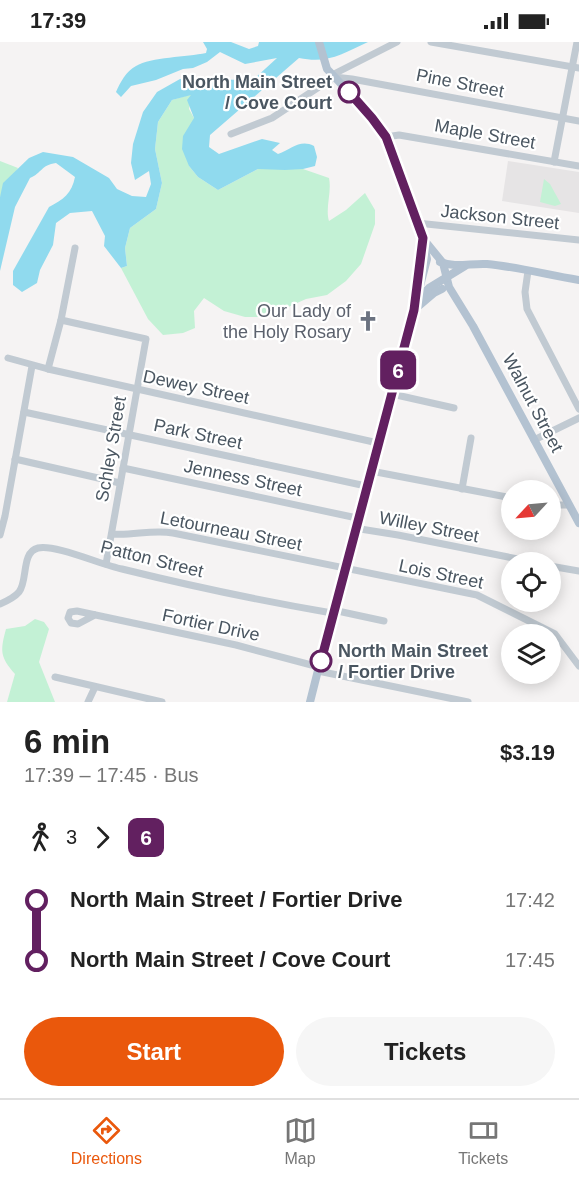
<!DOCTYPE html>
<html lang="en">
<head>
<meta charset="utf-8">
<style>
	body { margin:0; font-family:Arial,sans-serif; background:#f6f6f6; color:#222; height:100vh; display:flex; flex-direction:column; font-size:22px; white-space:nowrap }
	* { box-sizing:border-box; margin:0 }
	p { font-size:20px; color:#767676 }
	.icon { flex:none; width:33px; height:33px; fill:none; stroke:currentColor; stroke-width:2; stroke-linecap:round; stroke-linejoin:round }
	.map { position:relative; height:660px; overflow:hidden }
	.panel { display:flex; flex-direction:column; background:#fff; flex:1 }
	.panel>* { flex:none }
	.badge { padding:0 12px; border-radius:9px; font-size:21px; line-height:39px }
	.needle { width:39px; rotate:244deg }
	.fabs { position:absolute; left:501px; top:438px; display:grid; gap:12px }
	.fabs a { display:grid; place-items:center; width:60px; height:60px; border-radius:50%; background:#fff; box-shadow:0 3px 15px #0003; font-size:30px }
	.map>.badge { position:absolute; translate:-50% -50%; box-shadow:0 0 0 3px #fff }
	.legs { display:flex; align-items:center; gap:9px; height:66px; padding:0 24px; font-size:20px }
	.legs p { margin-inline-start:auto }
	.headline { display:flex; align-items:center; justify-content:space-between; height:102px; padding:0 24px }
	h1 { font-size:33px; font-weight:800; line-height:45px }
	.primary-button { display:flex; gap:12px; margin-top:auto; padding:12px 24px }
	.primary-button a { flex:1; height:69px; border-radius:36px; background:#ea580c; color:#fff; font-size:24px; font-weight:800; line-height:69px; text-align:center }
	.primary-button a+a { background:#f6f6f6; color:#222 }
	ul { padding:0 24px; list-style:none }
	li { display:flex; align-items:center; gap:21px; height:60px; font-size:22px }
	li i { display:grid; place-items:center; width:9px; height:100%; margin:0 8px; background:currentColor }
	li i::after { content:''; width:15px; height:15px; margin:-8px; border:4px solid; border-radius:50%; background:#fff }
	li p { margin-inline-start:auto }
	li:first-child i { background:linear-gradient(#0000 50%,currentColor 0) }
	li:last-child i { background:linear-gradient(currentColor 50%,#0000 0) }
	.status { display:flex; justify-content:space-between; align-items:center; height:42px; padding:0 30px; background:#fff; direction:ltr }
	.status svg { height:16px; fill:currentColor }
	.menu { display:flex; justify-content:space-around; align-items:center; height:84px; border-top:2px solid #e0e0e0; background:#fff; font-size:16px; color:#767676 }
	.menu a { display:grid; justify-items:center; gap:3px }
	.menu .current { color:#ea580c }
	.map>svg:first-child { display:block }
	.education { fill:#e6e4e5 }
	.green { fill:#c3f1d5 }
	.water { fill:#90daee }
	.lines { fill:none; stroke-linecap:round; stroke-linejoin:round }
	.minor { stroke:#c1cad2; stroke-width:7 }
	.major { stroke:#b3c2d1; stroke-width:8 }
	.line-1-casing { stroke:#fff; stroke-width:14 }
	.line-1 { stroke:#622060; stroke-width:9 }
	.stop-1-dot { fill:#fff; stroke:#622060; stroke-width:3 }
	.labels { text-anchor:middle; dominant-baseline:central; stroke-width:4.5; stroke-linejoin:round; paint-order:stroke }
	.stop-label { font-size:18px; font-weight:bold; fill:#4a5661; stroke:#fff; text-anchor:end }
	.street-label { font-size:18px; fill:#4a5661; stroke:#fff }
	.worship-label { font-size:18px; fill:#5b616d; stroke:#fff; text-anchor:end }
</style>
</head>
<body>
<div class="status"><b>17:39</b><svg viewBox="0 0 49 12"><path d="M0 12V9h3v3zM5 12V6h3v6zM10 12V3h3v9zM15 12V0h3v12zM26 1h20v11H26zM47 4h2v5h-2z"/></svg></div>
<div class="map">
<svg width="579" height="660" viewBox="0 0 579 660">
	<rect width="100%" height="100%" fill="#f5f3f3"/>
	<polygon class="education" points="508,119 579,130 579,171 502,159"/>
	<g class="green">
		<path d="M192,52L189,67L194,76L189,124L198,135L218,148L258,127H303L329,136C332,151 325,165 329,179L346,168L365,151L375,168V182L361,222L346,239L327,253L306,257L266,275H245L224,269L204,256L194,269L195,286L183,291L163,293L148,277L121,226L127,224L125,206L130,186L156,167L162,141L155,107L158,80L172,58Z"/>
		<polygon points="0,119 18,126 0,155"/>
		<polygon points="544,137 550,142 561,162 555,164 540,160"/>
		<path d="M35,577L44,580L49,587L39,620L55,660H7L15,632C0,615 0,609 6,587L25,584Z"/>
	</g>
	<path class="water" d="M203,0H231L249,7L258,4L259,0H368C342,12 328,22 299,16L210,93L209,105L219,112L262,97L280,101L272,108L278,112C292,107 300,97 314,104L317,115L315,124L303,127L285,128L258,127L218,148L198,135L189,124L182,107L183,94L194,76L187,58L191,53L172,58L158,80L155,107L162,141L156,167L130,186L125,206L127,224L121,226L104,204L105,194L92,169L70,171L56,181L53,203L40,228L37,241L22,250L13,243V229L49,165C63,158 72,151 75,135L56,121C41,123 42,131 30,136L15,165L0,229V155L3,141L29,116L43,110L73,115L109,136L117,147L132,154L146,155L151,142L149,129L135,138L131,121L133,102L143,70L157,50L180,37L253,38L277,16L245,22L220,10L207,20L193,26L183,27L156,38L131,44L121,55L116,50C120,41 126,29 136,24C151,15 187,15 206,11L207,7Z"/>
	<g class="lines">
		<g class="minor">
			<polyline points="431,0 579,26"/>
			<polyline points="332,33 397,0"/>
			<polyline points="231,92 272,76 334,35 352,37 579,79"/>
			<polyline points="386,95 399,93 579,124"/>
			<polyline points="554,120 577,0"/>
			<polyline points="417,181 579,198"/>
			<polyline points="528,229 525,250 527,267 579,367"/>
			<polyline points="61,278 146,297 106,522"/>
			<polyline points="8,316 48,327 378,401"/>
			<polyline points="48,327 61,278 75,206"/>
			<polyline points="392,352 454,366"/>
			<polyline points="24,370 366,444"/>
			<polyline points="534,398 579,376"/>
			<polyline points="15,417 120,441"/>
			<polyline points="123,426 357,476"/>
			<polyline points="371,429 512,456"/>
			<polyline points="462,447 471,396"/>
			<polyline points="550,463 569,463"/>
			<polyline points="354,486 398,493 533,520"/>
			<path d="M112,492C133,494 152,487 173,491L477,553L555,592L579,624"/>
			<polyline points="0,493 5,474 32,324"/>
			<polyline points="550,524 579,529"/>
			<path d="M0,562C7,559 14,556 19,550C28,539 21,510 38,506C55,502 102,523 122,527C191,544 262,559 332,571"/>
			<polyline points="333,568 384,579"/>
			<polyline points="95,573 78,582 71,581 68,576 70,570 77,569 236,603 319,625"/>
			<polyline points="318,629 468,660"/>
			<polyline points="55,635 162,660"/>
			<polyline points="88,660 95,645"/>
		</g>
		<g class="major">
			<polyline points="425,199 443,221 449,245 473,284 579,481"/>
			<path d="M440,220C455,226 471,221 487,222C518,225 548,233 579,238"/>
			<polyline points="416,259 429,246 465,224"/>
			<polyline points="414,268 434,251 442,247"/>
			<polyline points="310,660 354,486 392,352 427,217 421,189 386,95 363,65 327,27 319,0"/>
		</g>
	</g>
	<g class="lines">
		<g class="line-1-casing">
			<polyline id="line-1" points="321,619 414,268 423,196 386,95 372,76 349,50"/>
		</g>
		<use href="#line-1" class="line-1"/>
	</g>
	<defs>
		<g id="church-bare" transform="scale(1.62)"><path d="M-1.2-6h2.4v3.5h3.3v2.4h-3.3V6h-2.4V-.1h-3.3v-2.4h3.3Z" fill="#6b7280" stroke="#fff" stroke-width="2.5" paint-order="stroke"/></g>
	</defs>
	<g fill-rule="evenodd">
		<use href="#church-bare" x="368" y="279"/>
	</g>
	<g class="stop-1-dot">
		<circle cx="349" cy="50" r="10"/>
		<circle cx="321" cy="619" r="10"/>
	</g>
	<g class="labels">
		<g class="stop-label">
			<text x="332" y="40">North Main Street<tspan x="332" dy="21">/ Cove Court</tspan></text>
			<text x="338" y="609" text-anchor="start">North Main Street<tspan x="338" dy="21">/ Fortier Drive</tspan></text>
		</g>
		<g class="street-label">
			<text transform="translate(460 41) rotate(11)">Pine Street</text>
			<text transform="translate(485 92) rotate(10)">Maple Street</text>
			<text transform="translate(500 175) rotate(6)">Jackson Street</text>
			<text transform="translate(196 345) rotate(12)">Dewey Street</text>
			<text transform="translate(533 361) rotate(62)">Walnut Street</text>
			<text transform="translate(198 392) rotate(12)">Park Street</text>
			<text transform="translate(111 407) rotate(-80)">Schley Street</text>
			<text transform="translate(243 436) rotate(12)">Jenness Street</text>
			<text transform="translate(429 485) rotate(11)">Willey Street</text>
			<text transform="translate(231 489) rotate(11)">Letourneau Street</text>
			<text transform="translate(152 517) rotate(14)">Patton Street</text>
			<text transform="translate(441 532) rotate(12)">Lois Street</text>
			<text transform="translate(211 583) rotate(12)">Fortier Drive</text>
		</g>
		<g class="worship-label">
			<text x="351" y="269">Our Lady of<tspan x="351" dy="21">the Holy Rosary</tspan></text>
		</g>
	</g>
</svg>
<div class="fabs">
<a><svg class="needle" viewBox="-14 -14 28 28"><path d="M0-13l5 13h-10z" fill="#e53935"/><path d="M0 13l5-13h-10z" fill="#767676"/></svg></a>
<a><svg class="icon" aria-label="locate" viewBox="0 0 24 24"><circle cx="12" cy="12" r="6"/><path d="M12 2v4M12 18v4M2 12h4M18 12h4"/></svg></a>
<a><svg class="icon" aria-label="layers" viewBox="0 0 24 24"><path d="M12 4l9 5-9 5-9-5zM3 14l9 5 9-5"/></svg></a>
</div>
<b class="badge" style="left:398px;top:328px;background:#622060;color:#fff">6</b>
</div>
<section class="panel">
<div class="headline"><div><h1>6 min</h1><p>17:39 – 17:45 · Bus</p></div><b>$3.19</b></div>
<div class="legs"><svg class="icon" aria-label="walk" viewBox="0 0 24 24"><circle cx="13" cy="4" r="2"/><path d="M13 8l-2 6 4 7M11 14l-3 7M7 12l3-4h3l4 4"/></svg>3<svg class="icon" aria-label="forward" viewBox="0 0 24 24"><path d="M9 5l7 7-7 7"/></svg><b class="badge" style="background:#622060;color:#fff">6</b></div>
<ul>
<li><i style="color:#622060"></i><b>North Main Street / Fortier Drive</b><p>17:42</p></li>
<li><i style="color:#622060"></i><b>North Main Street / Cove Court</b><p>17:45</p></li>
</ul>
<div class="primary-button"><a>Start</a><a>Tickets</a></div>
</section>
<nav class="menu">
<a class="current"><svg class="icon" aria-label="directions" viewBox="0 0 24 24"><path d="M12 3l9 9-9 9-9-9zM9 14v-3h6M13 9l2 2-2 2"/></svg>Directions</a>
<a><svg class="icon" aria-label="map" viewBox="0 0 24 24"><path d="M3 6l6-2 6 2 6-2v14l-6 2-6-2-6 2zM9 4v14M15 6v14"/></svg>Map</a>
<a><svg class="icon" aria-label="tickets" viewBox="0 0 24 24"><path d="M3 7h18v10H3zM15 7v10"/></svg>Tickets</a>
</nav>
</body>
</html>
